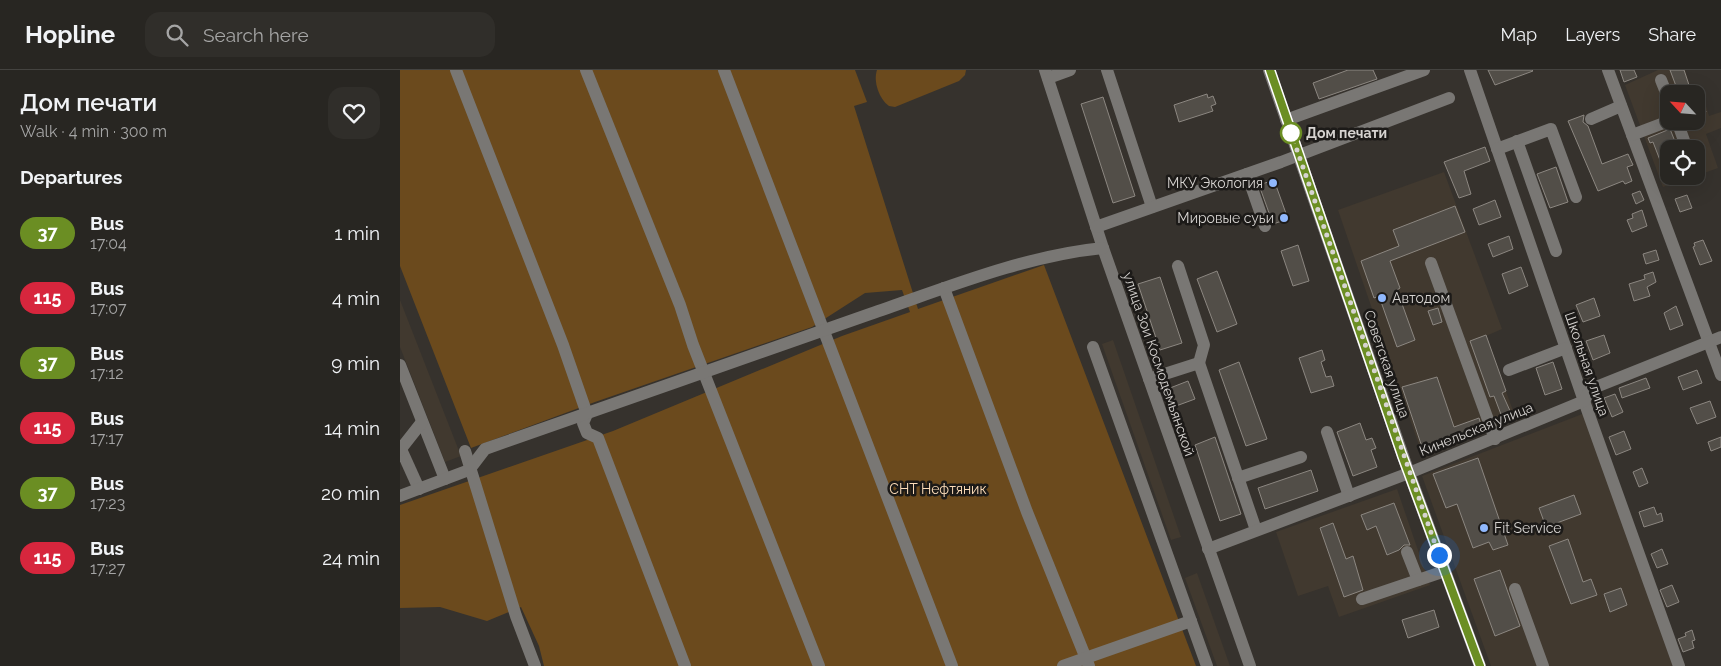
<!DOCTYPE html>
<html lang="en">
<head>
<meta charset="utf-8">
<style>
	body { margin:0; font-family:Raleway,sans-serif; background:#302e2a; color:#f1f3f6; height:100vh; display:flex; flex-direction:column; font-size:19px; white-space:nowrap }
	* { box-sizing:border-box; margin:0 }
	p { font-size:16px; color:#a5a5a5 }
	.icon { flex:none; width:28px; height:28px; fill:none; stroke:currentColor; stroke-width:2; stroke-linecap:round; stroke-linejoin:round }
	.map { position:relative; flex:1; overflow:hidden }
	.sheet { display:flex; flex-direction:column; background:#282622; width:400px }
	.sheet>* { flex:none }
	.badge { padding:0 10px; border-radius:16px; font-size:18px; line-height:32px }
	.needle { width:32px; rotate:296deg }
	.tools { position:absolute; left:1260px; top:15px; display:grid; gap:10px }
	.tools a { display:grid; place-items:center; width:45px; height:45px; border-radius:10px; background:#282622; box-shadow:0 5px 20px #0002,0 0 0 1px #444340; font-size:25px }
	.you { position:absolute; width:25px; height:25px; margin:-12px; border:4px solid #fff; border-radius:50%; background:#1a73e8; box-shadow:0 0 0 8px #1a73e833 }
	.map>.badge { position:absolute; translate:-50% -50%; box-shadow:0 0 0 2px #fff }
	h2 { padding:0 20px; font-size:19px; line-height:45px }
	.round { display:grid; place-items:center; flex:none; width:52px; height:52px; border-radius:15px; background:#302e2a }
	.head { display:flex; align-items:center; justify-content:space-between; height:85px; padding:0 20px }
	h1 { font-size:24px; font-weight:600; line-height:38px }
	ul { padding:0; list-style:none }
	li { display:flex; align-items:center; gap:15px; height:65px; padding:0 20px }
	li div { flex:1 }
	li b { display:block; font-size:19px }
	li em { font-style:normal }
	li .badge { min-width:55px; font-weight:700; text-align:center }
	header { display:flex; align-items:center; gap:30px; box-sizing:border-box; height:70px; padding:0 25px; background:#282622; border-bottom:1px solid #444340 }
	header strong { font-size:24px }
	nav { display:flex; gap:28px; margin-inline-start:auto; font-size:18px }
	.search { width:350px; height:45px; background:#302e2a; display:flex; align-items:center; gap:12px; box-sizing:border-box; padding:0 18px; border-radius:15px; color:#a5a5a5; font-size:19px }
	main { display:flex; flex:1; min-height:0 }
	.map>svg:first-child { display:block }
	.built { fill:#41392f; fill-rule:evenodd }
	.green { fill:#6b4a1d }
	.building { fill:#524e48; stroke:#8c8781 }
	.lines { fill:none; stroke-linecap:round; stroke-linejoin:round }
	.minor { stroke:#797774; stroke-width:12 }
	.line-casing { stroke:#fff; stroke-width:11 }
	.line { stroke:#6b8e23; stroke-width:8 }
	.walk { stroke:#d6d3d0; stroke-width:5; stroke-dasharray:0 9 }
	.stop-dot { fill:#fff; stroke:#6b8e23; stroke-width:2.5 }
	.poi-dot { fill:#90b8fd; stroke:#1c1a18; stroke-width:2 }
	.labels { text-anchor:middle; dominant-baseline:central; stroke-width:5; stroke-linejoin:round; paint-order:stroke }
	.stop-label { font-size:14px; font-weight:bold; fill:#d6d3d0; stroke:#1c1a18; text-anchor:start }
	.poi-label { font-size:14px; fill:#d6d3d0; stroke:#1c1a18; text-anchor:end }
	.street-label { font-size:14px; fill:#d6d3d0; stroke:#1c1a18 }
	.park-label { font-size:14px; fill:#fedeba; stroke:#1c1a18 }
</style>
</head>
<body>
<header>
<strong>Hopline</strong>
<div class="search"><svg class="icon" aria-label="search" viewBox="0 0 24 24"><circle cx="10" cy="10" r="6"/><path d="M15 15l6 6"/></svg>Search here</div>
<nav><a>Map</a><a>Layers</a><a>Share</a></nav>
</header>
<main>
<section class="sheet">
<div class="head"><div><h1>Дом печати</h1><p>Walk · 4 min · 300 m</p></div><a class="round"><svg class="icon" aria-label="heart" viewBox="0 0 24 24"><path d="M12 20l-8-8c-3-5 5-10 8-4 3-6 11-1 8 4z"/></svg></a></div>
<h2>Departures</h2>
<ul>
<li><span class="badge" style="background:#6b8e23;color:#fff">37</span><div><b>Bus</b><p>17:04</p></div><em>1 min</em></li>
<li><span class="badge" style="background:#d7263d;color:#fff">115</span><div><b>Bus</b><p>17:07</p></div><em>4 min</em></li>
<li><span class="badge" style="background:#6b8e23;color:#fff">37</span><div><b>Bus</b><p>17:12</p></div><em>9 min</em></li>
<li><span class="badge" style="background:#d7263d;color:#fff">115</span><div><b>Bus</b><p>17:17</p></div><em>14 min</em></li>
<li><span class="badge" style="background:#6b8e23;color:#fff">37</span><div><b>Bus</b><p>17:23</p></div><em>20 min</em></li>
<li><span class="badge" style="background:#d7263d;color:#fff">115</span><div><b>Bus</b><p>17:27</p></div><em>24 min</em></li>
</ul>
</section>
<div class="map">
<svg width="1321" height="596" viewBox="0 0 1321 596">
	<rect width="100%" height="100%" fill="#36322d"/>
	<g class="built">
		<path d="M1258,0H1285L1292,22L1301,20L1309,46L1321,42V58L1306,64L1318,98L1296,106V79H1269V106H1294L1263,117L1225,15ZM1269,24H1296V51H1269Z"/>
		<polygon points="1044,102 1102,259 1086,266 1116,349 1022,384 938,140"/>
		<polygon points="0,230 61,386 45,392 0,277"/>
		<polygon points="713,270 781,467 771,470 702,274"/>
		<polygon points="1185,343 1273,596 1091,596 1022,406"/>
		<polygon points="997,419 1030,515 939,547 928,516 898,526 876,462"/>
		<polygon points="797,503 830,596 817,596 785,508"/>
	</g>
	<g class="green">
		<polygon points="0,0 455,0 467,32 454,36 518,239 644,195 796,596 144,596 139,576 121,537 87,551 40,537 0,538 0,435 213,361 442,266 510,242 502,220 465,223 412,257 195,332 71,378 0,196"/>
		<path d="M477,0H566L565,5L559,11L495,37L489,36C479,29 473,11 477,0Z"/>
	</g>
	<g class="building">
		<polygon points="948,0 973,0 977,9 919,29 913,13"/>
		<polygon points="1088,0 1132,0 1133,1 1095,15"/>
		<polygon points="1220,0 1234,0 1237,7 1224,12"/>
		<polygon points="1270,0 1284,0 1292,24 1279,24"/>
		<polygon points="1296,19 1306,42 1296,45"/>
		<polygon points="807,24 808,28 813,26 816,34 811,36 813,41 779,52 774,35"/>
		<polygon points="703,27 735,126 713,133 681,34"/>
		<polygon points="1184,45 1183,52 1188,56 1202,94 1228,84 1233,95 1227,97 1232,111 1225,114 1223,111 1198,121 1168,51"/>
		<polygon points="1270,59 1278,79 1269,79 1268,111 1253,72 1250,73 1248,68"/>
		<polygon points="1085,77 1090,91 1064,101 1071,124 1059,128 1044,92"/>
		<polygon points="1156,97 1168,132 1150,138 1137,104"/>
		<polygon points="874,110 888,149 873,154 859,115"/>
		<polygon points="1240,121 1244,130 1236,134 1232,124"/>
		<polygon points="1287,125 1292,138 1280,142 1275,129"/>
		<polygon points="1095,130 1101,147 1079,155 1073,139"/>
		<polygon points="1055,136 1065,162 990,191 1000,218 997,220 1015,270 997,277 979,226 974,228 961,191 999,176 993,160"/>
		<polygon points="1242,140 1247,156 1232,162 1227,150 1233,148 1232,144"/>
		<polygon points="1109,166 1113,179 1093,187 1088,174"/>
		<polygon points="1303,170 1312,191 1300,195 1293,177 1295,176 1294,173"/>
		<polygon points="898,175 909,211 893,216 881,181"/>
		<polygon points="1256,180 1259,190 1246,194 1243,184"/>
		<polygon points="1121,197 1128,216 1109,224 1102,204"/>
		<polygon points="817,201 837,254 817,262 797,209"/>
		<polygon points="1253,202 1256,212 1247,217 1250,226 1234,231 1229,214 1245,209 1244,205"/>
		<polygon points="760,207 782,273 760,280 738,214"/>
		<polygon points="1194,228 1200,246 1183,252 1176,235"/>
		<polygon points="1276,236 1283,255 1270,260 1264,243"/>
		<polygon points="1038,238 1042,252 1033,255 1028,241"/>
		<polygon points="1086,265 1106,321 1102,323 1111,343 1102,347 1094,326 1090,327 1070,271"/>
		<polygon points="1204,265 1210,283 1193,290 1186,271"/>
		<polygon points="922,280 925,290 921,292 926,307 931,306 934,316 911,323 899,288"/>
		<polygon points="839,292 867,369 846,376 819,300"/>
		<polygon points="1153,292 1162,319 1145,325 1136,298"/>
		<polygon points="1297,300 1302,313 1283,320 1278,307"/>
		<polygon points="1037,307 1054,357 1079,348 1082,358 1023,380 1002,317"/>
		<polygon points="1246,308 1250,318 1222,328 1219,318"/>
		<polygon points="788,311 795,329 776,336 770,318"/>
		<polygon points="1215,324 1223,342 1212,347 1204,328"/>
		<polygon points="1310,331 1316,347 1297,354 1290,338"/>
		<polygon points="960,353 966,370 972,368 976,378 971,380 977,397 953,406 937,362"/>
		<polygon points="1224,361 1231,379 1216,385 1209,367"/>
		<polygon points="815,367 841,444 820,451 795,375"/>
		<polygon points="1321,367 1321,377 1311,381 1308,372"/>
		<polygon points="1078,388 1108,475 1093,480 1089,472 1073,478 1057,434 1046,438 1033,404"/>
		<polygon points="1242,398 1248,413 1239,417 1233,402"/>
		<polygon points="911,400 918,421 865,439 858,418"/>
		<polygon points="1174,425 1181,444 1146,457 1139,438"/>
		<polygon points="994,433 1010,475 1004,475 999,480 987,485 976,456 967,460 961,445"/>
		<polygon points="1254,437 1257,445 1261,443 1263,451 1244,457 1239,442"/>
		<polygon points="933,453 946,489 953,486 963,520 944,527 920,458"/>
		<polygon points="1168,469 1183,512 1191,509 1197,525 1171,534 1149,476"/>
		<polygon points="1262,479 1268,494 1257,498 1251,484"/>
		<polygon points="1100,500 1120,556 1095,566 1074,509"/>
		<polygon points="1272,515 1279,532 1267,537 1260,520"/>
		<polygon points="1221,518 1227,535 1210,542 1204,524"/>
		<polygon points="1034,540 1039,557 1008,568 1002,550"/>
		<polygon points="1292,560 1295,570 1292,571 1294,578 1283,582 1278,569 1286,566 1285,563"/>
	</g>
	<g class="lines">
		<g class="minor">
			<polyline points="56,0 163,275 187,344 183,353 187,363 198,368 285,596"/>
			<polyline points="186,0 280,235 293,275 419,596"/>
			<polyline points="324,0 552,596"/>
			<polyline points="645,0 703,178 850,596"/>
			<polyline points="707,0 752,137"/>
			<polyline points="869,0 1009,403 1080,596"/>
			<polyline points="1070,0 1184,331 1279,596"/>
			<polyline points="1208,0 1321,305"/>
			<polyline points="648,8 670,0"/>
			<polyline points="1261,10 1269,30"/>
			<polyline points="1191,49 1221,36"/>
			<polyline points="886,50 1024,0"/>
			<polyline points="1277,51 1287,79"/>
			<polyline points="1232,65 1269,51"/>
			<polyline points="1117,71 1156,181"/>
			<polyline points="1097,79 1151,59 1176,127"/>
			<polyline points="847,104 865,156"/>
			<polyline points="696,157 881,92 1049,28"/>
			<polyline points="1031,193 1095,369"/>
			<polyline points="778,196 804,275 799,293"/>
			<polyline points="544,218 627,442 689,596"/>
			<polyline points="693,277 807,596"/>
			<polyline points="0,295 45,409"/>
			<polyline points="1109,300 1166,278"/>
			<polyline points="749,309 799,293 856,460"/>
			<polyline points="927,362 949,426"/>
			<polyline points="0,377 19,419"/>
			<polyline points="0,380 22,352"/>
			<polyline points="65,381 116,546 135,596"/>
			<polyline points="838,408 901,387"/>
			<path d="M0,426L69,400L85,379C214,335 341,288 470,244C546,218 623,186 703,178"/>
			<polyline points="808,479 1009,403 1184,331 1191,319 1321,267"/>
			<polyline points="1007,482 1018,510"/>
			<polyline points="1115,519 1143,596"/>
			<polyline points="962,529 1045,501"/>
			<polyline points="663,596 791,551"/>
		</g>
	</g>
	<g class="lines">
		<g class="line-casing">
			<polyline id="line" points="870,0 1002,385 1080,596"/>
		</g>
		<use href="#line" class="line"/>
		<polyline class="walk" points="891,63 1039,485"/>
	</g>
	<circle class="stop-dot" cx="891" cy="63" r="10"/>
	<g class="poi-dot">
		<circle cx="873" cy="113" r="5"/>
		<circle cx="884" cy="148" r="5"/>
		<circle cx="982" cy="228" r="5"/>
		<circle cx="1084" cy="458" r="5"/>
	</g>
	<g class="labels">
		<g class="stop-label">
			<text x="906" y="63">Дом печати</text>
		</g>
		<g class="poi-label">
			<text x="863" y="113">МКУ Экология</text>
			<text x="874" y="148">Мировые суьи</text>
			<text x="992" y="228" text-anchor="start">Автодом</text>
			<text x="1094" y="458" text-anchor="start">Fit Service</text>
		</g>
		<g class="street-label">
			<text transform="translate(759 294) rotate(71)">улица Зои Космодемьянской</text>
			<text transform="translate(987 294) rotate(71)">Советская улица</text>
			<text transform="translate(1187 294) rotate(71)">Школьная улица</text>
			<text transform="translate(1076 359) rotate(-22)">Кинельская улица</text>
		</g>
		<g class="park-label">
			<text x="538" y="419">СНТ Нефтяник</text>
		</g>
	</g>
</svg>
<div class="tools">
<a><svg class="needle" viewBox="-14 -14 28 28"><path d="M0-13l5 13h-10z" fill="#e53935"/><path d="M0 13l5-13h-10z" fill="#a5a5a5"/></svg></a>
<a><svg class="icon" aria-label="locate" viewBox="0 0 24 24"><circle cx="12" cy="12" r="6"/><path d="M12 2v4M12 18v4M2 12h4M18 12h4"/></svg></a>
</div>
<div class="you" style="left:1039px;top:485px"></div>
</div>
</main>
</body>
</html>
